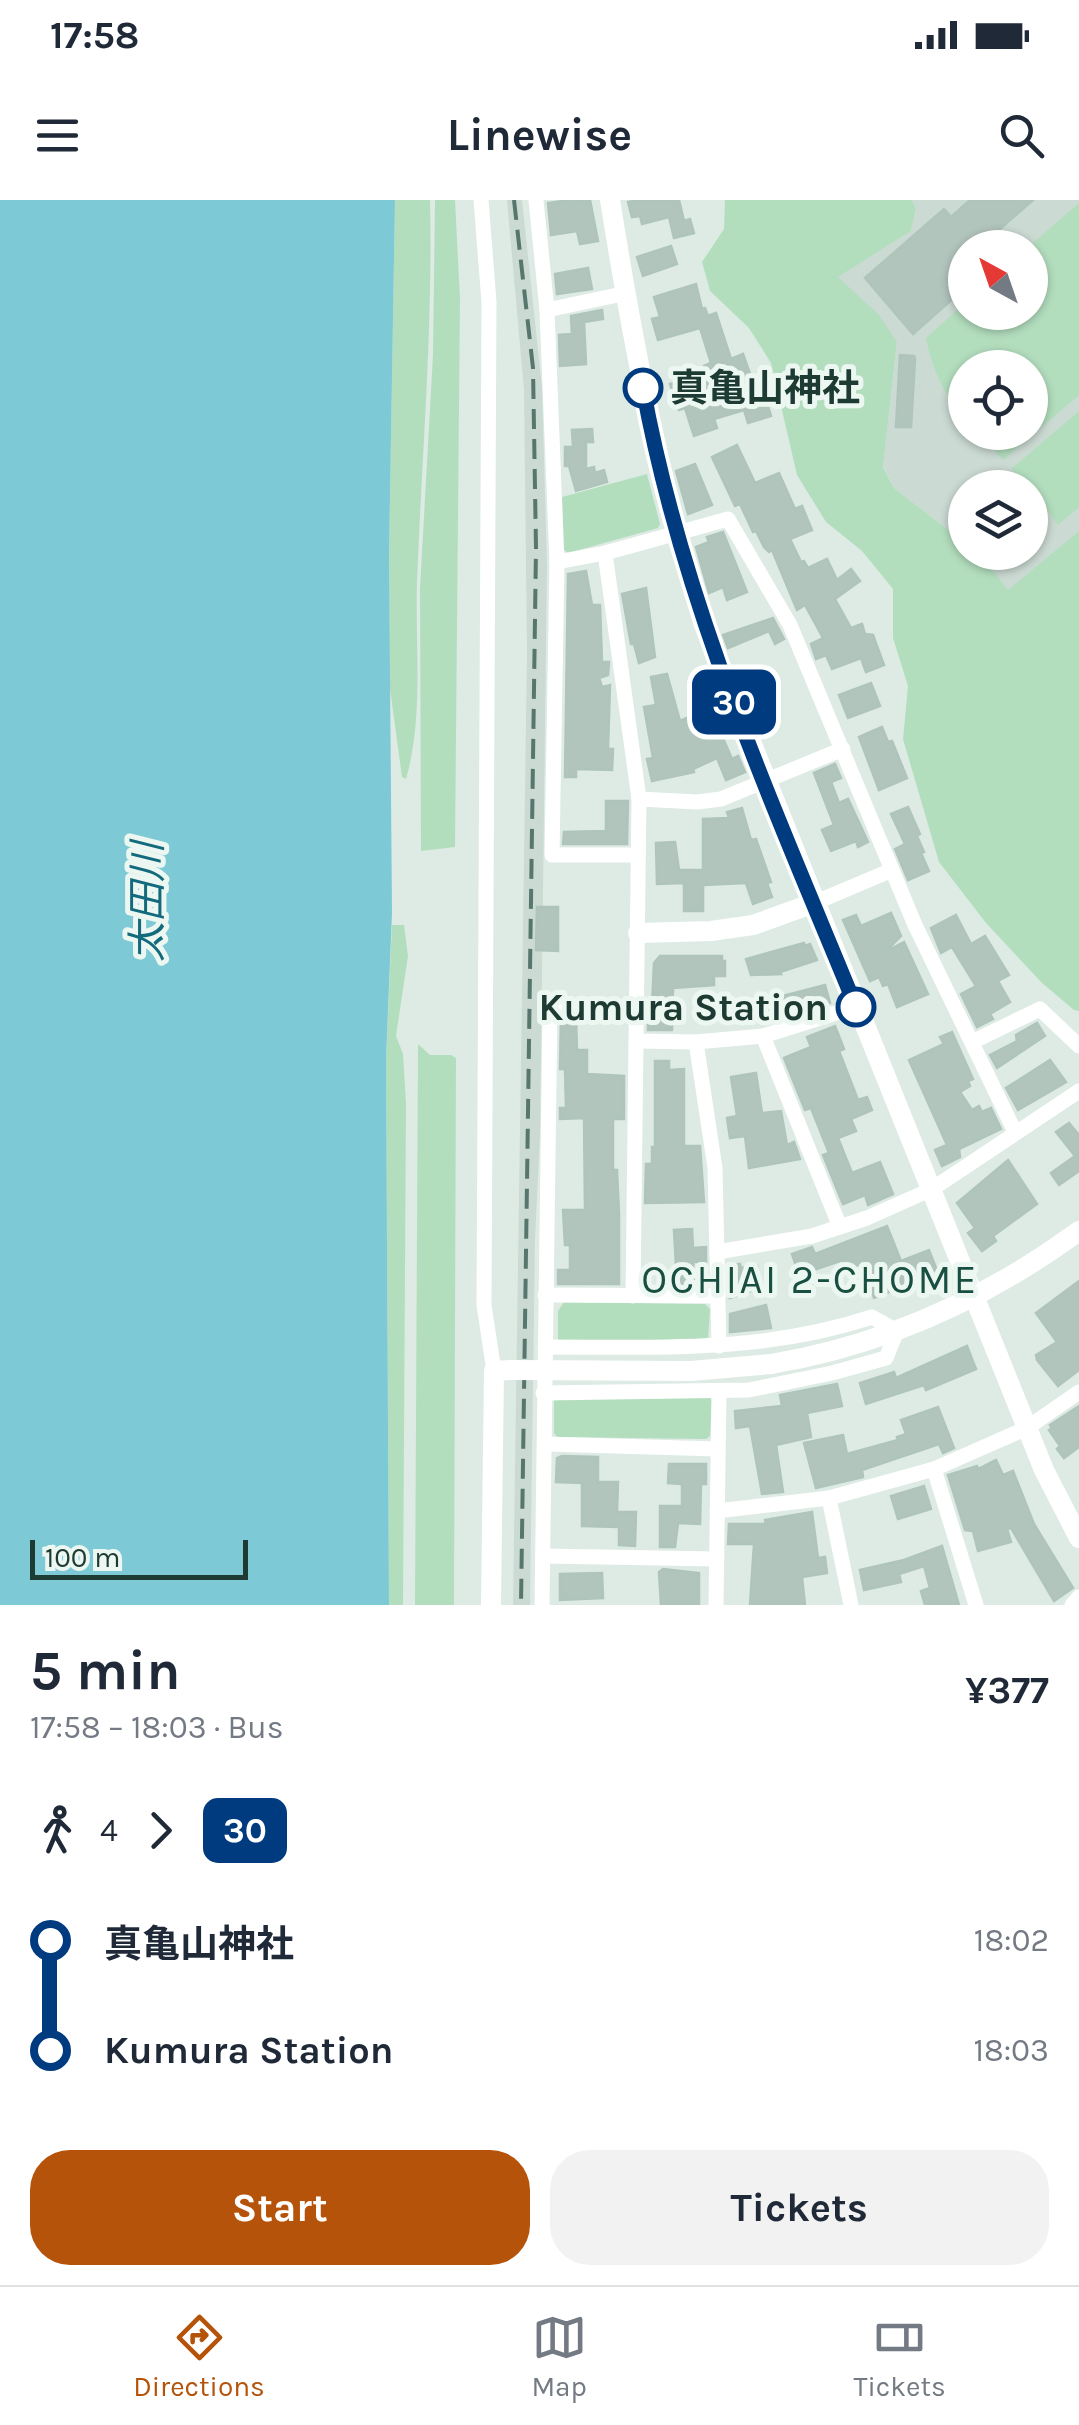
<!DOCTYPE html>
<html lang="en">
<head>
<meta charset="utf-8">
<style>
	body { margin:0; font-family:Karla,"Noto Sans JP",sans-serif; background:#f2f2f3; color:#1f2937; height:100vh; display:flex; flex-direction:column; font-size:38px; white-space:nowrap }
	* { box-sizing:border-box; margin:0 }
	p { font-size:32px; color:#747a83 }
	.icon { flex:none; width:55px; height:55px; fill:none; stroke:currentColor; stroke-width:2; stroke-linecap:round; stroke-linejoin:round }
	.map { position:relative; height:1405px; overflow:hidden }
	.drawer { display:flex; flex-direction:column; background:#fff; flex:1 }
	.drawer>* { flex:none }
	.badge { padding:0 20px; border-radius:15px; font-size:35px; line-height:65px }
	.needle { width:65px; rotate:320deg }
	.fabs { position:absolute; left:948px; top:30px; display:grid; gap:20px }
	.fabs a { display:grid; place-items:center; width:100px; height:100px; border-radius:50%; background:#fff; box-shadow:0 2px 8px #0004; font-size:50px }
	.scale { position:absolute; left:30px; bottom:25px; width:218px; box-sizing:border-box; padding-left:10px; border:5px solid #1d3b33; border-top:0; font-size:28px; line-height:35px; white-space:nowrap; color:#1d3b33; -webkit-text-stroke:8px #edf7f2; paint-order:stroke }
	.map>.badge { position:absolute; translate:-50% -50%; box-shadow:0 0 0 5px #fff }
	.legs { display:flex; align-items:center; gap:15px; height:110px; padding:0 30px; font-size:32px }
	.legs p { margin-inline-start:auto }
	.summary { display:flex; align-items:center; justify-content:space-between; height:170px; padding:0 30px }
	h1 { font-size:55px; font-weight:700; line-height:75px }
	.action { display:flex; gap:20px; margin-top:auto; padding:20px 30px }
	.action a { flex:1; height:115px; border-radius:40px; background:#b45309; color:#fff; font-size:40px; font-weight:700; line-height:115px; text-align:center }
	.action a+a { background:#f2f2f3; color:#1f2937 }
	ul { padding:0 30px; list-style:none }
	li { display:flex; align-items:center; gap:35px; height:110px; font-size:38px }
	li i { display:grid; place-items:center; width:15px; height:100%; margin:0 12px; background:currentColor }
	li i::after { content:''; width:25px; height:25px; margin:-12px; border:8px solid; border-radius:50%; background:#fff }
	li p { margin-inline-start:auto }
	li:first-child i { background:linear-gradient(#0000 50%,currentColor 0) }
	li:last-child i { background:linear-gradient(currentColor 50%,#0000 0) }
	.status { display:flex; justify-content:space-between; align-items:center; height:70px; padding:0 50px; background:#fff; direction:ltr }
	.status svg { height:28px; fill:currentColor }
	header { display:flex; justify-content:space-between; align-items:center; height:130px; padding:0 30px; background:#fff; font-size:45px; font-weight:700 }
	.tabs { display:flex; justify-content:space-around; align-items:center; height:140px; border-top:2px solid #e0e1e3; background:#fff; font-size:28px; color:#747a83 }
	.tabs a { display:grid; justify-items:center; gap:5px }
	.tabs .on { color:#b45309 }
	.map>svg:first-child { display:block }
	.built { fill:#cbdad3; fill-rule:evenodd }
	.green { fill:#b3debe }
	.water { fill:#7ec9d6 }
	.building { fill:#b2c5bd; stroke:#afc4bb; stroke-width:2.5 }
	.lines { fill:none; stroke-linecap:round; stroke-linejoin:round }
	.minor { stroke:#fff; stroke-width:15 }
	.tertiary { stroke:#fff; stroke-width:20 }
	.rail { stroke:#57776e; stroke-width:4; stroke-dasharray:20 10; stroke-linecap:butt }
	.tertiary-bridge { stroke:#fff; stroke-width:20 }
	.line-1-casing { stroke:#fff; stroke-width:22 }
	.line-1 { stroke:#003b80; stroke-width:15 }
	.stop-1-dot { fill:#fff; stroke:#003b80; stroke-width:5 }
	.labels { text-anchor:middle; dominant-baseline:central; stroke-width:10; stroke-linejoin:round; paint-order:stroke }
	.stop-label { font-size:38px; font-weight:bold; fill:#1d3b33; stroke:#edf7f2; text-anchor:start }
	.water-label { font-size:40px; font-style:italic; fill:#136a7c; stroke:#edf7f2 }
	.neighbourhood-label { font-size:40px; letter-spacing:2.5px; fill:#184f41; stroke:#edf7f2 }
</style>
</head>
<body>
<div class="status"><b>17:58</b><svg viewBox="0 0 49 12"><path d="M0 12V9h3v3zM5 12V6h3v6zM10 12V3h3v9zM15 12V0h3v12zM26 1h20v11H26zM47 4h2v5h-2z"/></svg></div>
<header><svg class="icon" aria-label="menu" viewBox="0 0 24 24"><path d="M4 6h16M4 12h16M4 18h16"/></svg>Linewise<svg class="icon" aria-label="search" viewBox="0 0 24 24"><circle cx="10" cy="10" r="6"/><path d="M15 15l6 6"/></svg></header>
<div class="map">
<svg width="1079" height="1405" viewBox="0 0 1079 1405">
	<rect width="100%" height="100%" fill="#ddebe4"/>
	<g class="built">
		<polygon points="507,0 522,0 542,187 547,366 540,934 535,1039 530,1405 513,1405 527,453 524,190"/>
		<path d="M912,0H1079V331L1008,391L977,353L1030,352V288H965V343L894,288L883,266L897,142L837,77L911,31L916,9ZM965,48H1030V112H965ZM965,168H1030V232H965Z"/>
	</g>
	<g class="green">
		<path d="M395,0H430C433,127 422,254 417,382C415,447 424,516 406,579L402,577L390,489L389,355Z"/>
		<polygon points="435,0 455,0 460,98 455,647 421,651 420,388 433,155"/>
		<polygon points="725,0 912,0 916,9 911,31 838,77 879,115 897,142 883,267 894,288 965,343 965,352 980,355 1008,390 1079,331 1079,811 1074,810 1042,783 986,723 939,662 903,539 908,486 893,438 893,389 862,351 826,322 797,275 771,163 749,128 710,91 702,62 724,29"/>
		<path d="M1079,3V195L1003,260L979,233L1030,232V168H965V217C943,193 932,169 926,138L965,103V112H1030L1028,47Z"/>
		<polygon points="1079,211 1079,307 1058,325 1030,288 1011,269"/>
		<polygon points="647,274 660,324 658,328 568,353 563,349 562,297"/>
		<polygon points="392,725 404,725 408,756 396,836 403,854 406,903 403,1405 389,1405 386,859"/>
		<polygon points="418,844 430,855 451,855 456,858 454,1405 415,1405"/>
		<polygon points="564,1102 705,1104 710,1109 708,1139 705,1141 558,1142 558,1111"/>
		<polygon points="708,1196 712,1200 710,1236 706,1239 557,1237 554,1233 554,1201 558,1197"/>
	</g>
	<polygon class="water" points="0,0 395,0 389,355 392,713 386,859 389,1405 0,1405"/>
	<g class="building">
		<polygon points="570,0 590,0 598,41 580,44 577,31 551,35 548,3"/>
		<polygon points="638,0 679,0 684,21 690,19 694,33 674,38 669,17 642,24 640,16 632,17 628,2"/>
		<polygon points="970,0 1033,0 978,48 965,48 965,88 913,134 865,78 944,9 951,17"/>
		<polygon points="671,46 677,64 643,76 637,57"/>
		<polygon points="588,68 592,89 557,94 555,74"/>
		<polygon points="696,84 702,109 705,108 708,116 716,113 731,159 743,154 761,205 767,203 771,216 748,223 744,210 714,219 717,228 694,236 685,208 679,210 670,184 706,172 704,166 711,163 700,128 658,140 652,119 660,117 654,97"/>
		<polygon points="602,110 603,119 584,122 586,164 560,166 559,135 572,134 571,116"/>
		<polygon points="900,155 914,156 915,159 911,227 896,227"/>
		<polygon points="592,229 593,242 586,242 586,269 594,267 595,273 604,270 607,282 576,291 569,266 565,266 565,247 573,247 572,230"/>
		<polygon points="737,245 755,283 779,273 795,309 802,306 812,330 790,339 801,362 804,361 808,368 827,359 837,380 851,369 860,381 835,399 851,428 862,424 865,434 873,435 884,465 866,472 861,458 832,469 826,455 816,459 811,444 823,438 805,405 797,410 772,350 769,352 764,347 756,331 753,332 740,304 735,306 712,257"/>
		<polygon points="695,264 712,305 688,314 676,271"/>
		<polygon points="723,332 747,392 727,400 723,387 709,393 696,347 709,342 707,337"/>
		<polygon points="586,371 592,405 600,405 602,462 609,462 608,475 599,478 602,487 610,485 608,549 613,549 612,570 576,569 576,577 565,577 568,374"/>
		<polygon points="646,388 655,457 639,463 634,444 631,444 622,394"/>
		<polygon points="773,418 784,439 775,444 769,431 728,448 723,435"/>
		<polygon points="667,474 680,521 719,504 728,526 719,529 732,559 738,556 745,572 726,580 717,558 693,569 694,572 652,581 647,559 653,558 644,507 656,505 651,477"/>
		<polygon points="871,483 880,506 848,518 839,495"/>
		<polygon points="882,527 888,542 892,541 907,578 879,590 859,537"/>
		<polygon points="835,564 841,578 831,582 839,603 848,599 868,642 858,647 856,641 831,651 822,630 834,625 814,573"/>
		<polygon points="606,601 628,601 627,644 563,644 564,632 606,631"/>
		<polygon points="908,607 920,634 917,636 924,652 921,653 929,671 908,680 895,649 905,644 891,614"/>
		<polygon points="742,608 751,640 756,639 771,682 767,683 772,697 753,704 746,683 703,685 703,711 684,711 684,683 657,684 656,643 675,642 679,670 703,670 703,619 729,618 727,612"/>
		<polygon points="537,707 558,707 558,751 536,750"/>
		<polygon points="891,713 901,736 885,752 904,742 928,794 897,807 888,784 883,786 879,777 870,781 843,720 856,715 861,726"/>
		<polygon points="956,715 971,744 985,736 1009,775 998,781 1010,802 990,814 993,819 977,827 961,794 976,786 952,747 941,753 931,728"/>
		<polygon points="804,743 805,746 810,744 817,760 780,772 781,774 751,775 746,759"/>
		<polygon points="660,756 722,756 722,761 725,761 725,776 714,776 714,785 673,788 672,830 648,830 648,807 652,807 654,763"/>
		<polygon points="825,785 830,803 796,814 794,807 758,815 755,803"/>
		<polygon points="561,819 576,819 577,850 587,850 587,874 624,876 624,919 613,919 613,970 617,970 619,1014 619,1084 558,1084 558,1070 570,1070 570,1045 565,1045 563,1010 585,1010 584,918 560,919 560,908 566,908 565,869 560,869"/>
		<polygon points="1037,823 1045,836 997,868 990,855 1017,841 1016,835"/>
		<polygon points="835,826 844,849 839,851 858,900 867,897 872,910 851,919 856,931 838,938 852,973 880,962 893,994 868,1005 865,995 843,1004 823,955 829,953 811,908 805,910 784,858 811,847 807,837"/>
		<polygon points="952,832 973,879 968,881 970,886 960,892 972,910 979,906 982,912 991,908 1001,929 959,949 960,957 942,966 935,950 947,945 909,860 944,844 940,837"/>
		<polygon points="1050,860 1066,882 1018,910 1006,888"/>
		<polygon points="655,861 669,861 669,870 684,869 684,946 700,946 704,1002 645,1003 646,964 652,964 652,947 655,947"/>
		<polygon points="756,873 762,913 781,911 787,945 794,942 800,959 749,968 745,936 730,938 727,918 737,916 731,877"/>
		<polygon points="1069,923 1079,935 1079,971 1059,985 1051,973 1075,956 1056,932"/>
		<polygon points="1008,960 1037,1004 993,1036 996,1041 982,1051 968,1033 975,1028 957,1003"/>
		<polygon points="887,1026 901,1061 929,1050 938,1073 874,1098 861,1064 847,1069 843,1060 799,1075 792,1054 812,1047 815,1054"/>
		<polygon points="692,1029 693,1048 706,1047 706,1062 693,1062 694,1085 677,1084 674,1030"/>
		<polygon points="740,1064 741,1068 757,1066 760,1088 730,1098 728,1066"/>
		<polygon points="1079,1081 1079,1170 1058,1186 1037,1160 1036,1155 1057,1142 1036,1113"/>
		<polygon points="766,1105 771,1128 730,1132 730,1114"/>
		<polygon points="967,1146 976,1169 926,1190 924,1185 866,1204 860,1183 894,1172 896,1178"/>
		<polygon points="837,1184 842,1206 807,1213 811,1237 776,1245 783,1292 762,1294 750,1226 736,1228 735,1211 782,1206 780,1195"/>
		<polygon points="1079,1206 1079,1247 1064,1258 1057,1249 1060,1246 1049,1230 1052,1228 1050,1225"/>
		<polygon points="938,1207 954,1248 943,1253 939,1244 862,1270 863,1277 816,1288 804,1243 843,1235 847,1254 898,1240 897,1237 906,1234 901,1220"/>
		<polygon points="562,1256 598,1257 598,1282 618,1282 617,1312 636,1312 635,1346 619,1345 619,1327 582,1326 582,1283 556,1282 557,1258"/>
		<polygon points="996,1260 1003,1275 1013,1271 1034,1324 1073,1388 1054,1401 1011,1328 1007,1329 1011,1342 978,1351 973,1331 965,1330 948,1275 977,1266 978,1269"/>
		<polygon points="669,1264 706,1264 706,1284 701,1284 700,1324 678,1323 675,1347 660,1347 660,1306 682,1306 682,1284 668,1283"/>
		<polygon points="924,1286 931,1309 898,1319 891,1296"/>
		<polygon points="812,1312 818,1358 825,1357 827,1373 802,1377 805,1405 750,1405 754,1344 728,1344 729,1324 766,1324 765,1320"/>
		<polygon points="942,1346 959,1405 925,1405 921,1391 930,1388 924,1366 899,1374 901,1382 864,1390 860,1370 904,1360"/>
		<polygon points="663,1369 699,1373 699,1405 661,1405 659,1372"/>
		<polygon points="602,1373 603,1398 560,1400 560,1374"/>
	</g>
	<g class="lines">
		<g class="minor">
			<polyline points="481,0 489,102 484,1105 494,1171"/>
			<polyline points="536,0 547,110 557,362 552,655 638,655"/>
			<polyline points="547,110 627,93"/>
			<polyline points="605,353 639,599 636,841 696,842 763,836 855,807"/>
			<polyline points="557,362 605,353 728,319 790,425 915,725 1015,932"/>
			<polyline points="639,599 697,602 721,599 843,549"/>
			<polyline points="814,703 892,670"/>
			<polyline points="763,836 840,1027"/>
			<polyline points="696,842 715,968 719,1146"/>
			<polyline points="972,842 1040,809 1079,846"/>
			<polyline points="717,1052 812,1036 867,1018 932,989 1079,891"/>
			<polyline points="545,1095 718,1096"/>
			<polyline points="633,1096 636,841"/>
			<path d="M543,1193L749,1190L832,1173L886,1158L897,1131L872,1117C762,1153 659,1147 545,1147"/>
			<polyline points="545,1244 718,1249"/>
			<polyline points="934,1269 976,1405"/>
			<polyline points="829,1298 851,1405"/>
			<polyline points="717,1311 829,1298 934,1269 1027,1228 1079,1192"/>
			<polyline points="543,1356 717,1359"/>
			<polyline points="542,1405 550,808 636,808"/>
			<polyline points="716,1405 719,1193"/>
			<polyline points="1072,1405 1079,1397"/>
		</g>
		<g class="tertiary">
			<path d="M610,0C633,144 660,286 704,425L1044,1270L1079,1338"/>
			<polyline points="638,733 711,731 753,725 814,703"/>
			<path d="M771,1164C885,1145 986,1099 1079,1031"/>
			<polyline points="491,1405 494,1171 511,1170"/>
		</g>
		<polyline class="rail" points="514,0 533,168 536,348 521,1405"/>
		<polyline class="tertiary-bridge" points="511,1170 691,1171 771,1164"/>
	</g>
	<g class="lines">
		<g class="line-1-casing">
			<path id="line-1" d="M643,188C682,403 773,605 856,807"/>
		</g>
		<use href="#line-1" class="line-1"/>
	</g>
	<g class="stop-1-dot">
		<circle cx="643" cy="188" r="18"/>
		<circle cx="856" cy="807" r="18"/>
	</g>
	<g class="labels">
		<g class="stop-label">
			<text x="670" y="188">真亀山神社</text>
			<text x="828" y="807" text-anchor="end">Kumura Station</text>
		</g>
		<g class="water-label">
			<text transform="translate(147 702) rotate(-90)">太田川</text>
		</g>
		<g class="neighbourhood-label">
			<text x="810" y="1079">OCHIAI 2-CHOME</text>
		</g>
	</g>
</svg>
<div class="fabs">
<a><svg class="needle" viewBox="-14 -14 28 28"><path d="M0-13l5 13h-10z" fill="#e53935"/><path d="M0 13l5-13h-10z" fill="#747a83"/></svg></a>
<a><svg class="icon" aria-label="locate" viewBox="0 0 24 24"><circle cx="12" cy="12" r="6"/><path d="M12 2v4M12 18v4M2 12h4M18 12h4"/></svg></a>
<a><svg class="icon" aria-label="layers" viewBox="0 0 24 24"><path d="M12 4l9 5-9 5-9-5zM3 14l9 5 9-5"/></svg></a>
</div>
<div class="scale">100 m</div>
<b class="badge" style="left:734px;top:502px;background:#003b80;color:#fff">30</b>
</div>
<section class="drawer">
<div class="summary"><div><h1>5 min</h1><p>17:58 – 18:03 · Bus</p></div><b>¥377</b></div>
<div class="legs"><svg class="icon" aria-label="walk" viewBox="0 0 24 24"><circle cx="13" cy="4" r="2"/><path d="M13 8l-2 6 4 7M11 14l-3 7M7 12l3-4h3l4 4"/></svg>4<svg class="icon" aria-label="forward" viewBox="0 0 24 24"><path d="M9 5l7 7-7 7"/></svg><b class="badge" style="background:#003b80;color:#fff">30</b></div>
<ul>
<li><i style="color:#003b80"></i><b>真亀山神社</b><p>18:02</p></li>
<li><i style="color:#003b80"></i><b>Kumura Station</b><p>18:03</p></li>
</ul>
<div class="action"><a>Start</a><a>Tickets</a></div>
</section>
<nav class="tabs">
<a class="on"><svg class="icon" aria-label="directions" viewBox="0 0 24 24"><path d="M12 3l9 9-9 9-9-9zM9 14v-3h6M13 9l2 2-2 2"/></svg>Directions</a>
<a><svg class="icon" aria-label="map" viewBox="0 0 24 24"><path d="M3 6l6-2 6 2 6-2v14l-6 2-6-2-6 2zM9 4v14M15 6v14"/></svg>Map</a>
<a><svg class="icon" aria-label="tickets" viewBox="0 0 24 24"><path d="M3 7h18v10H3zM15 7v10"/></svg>Tickets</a>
</nav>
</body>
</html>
